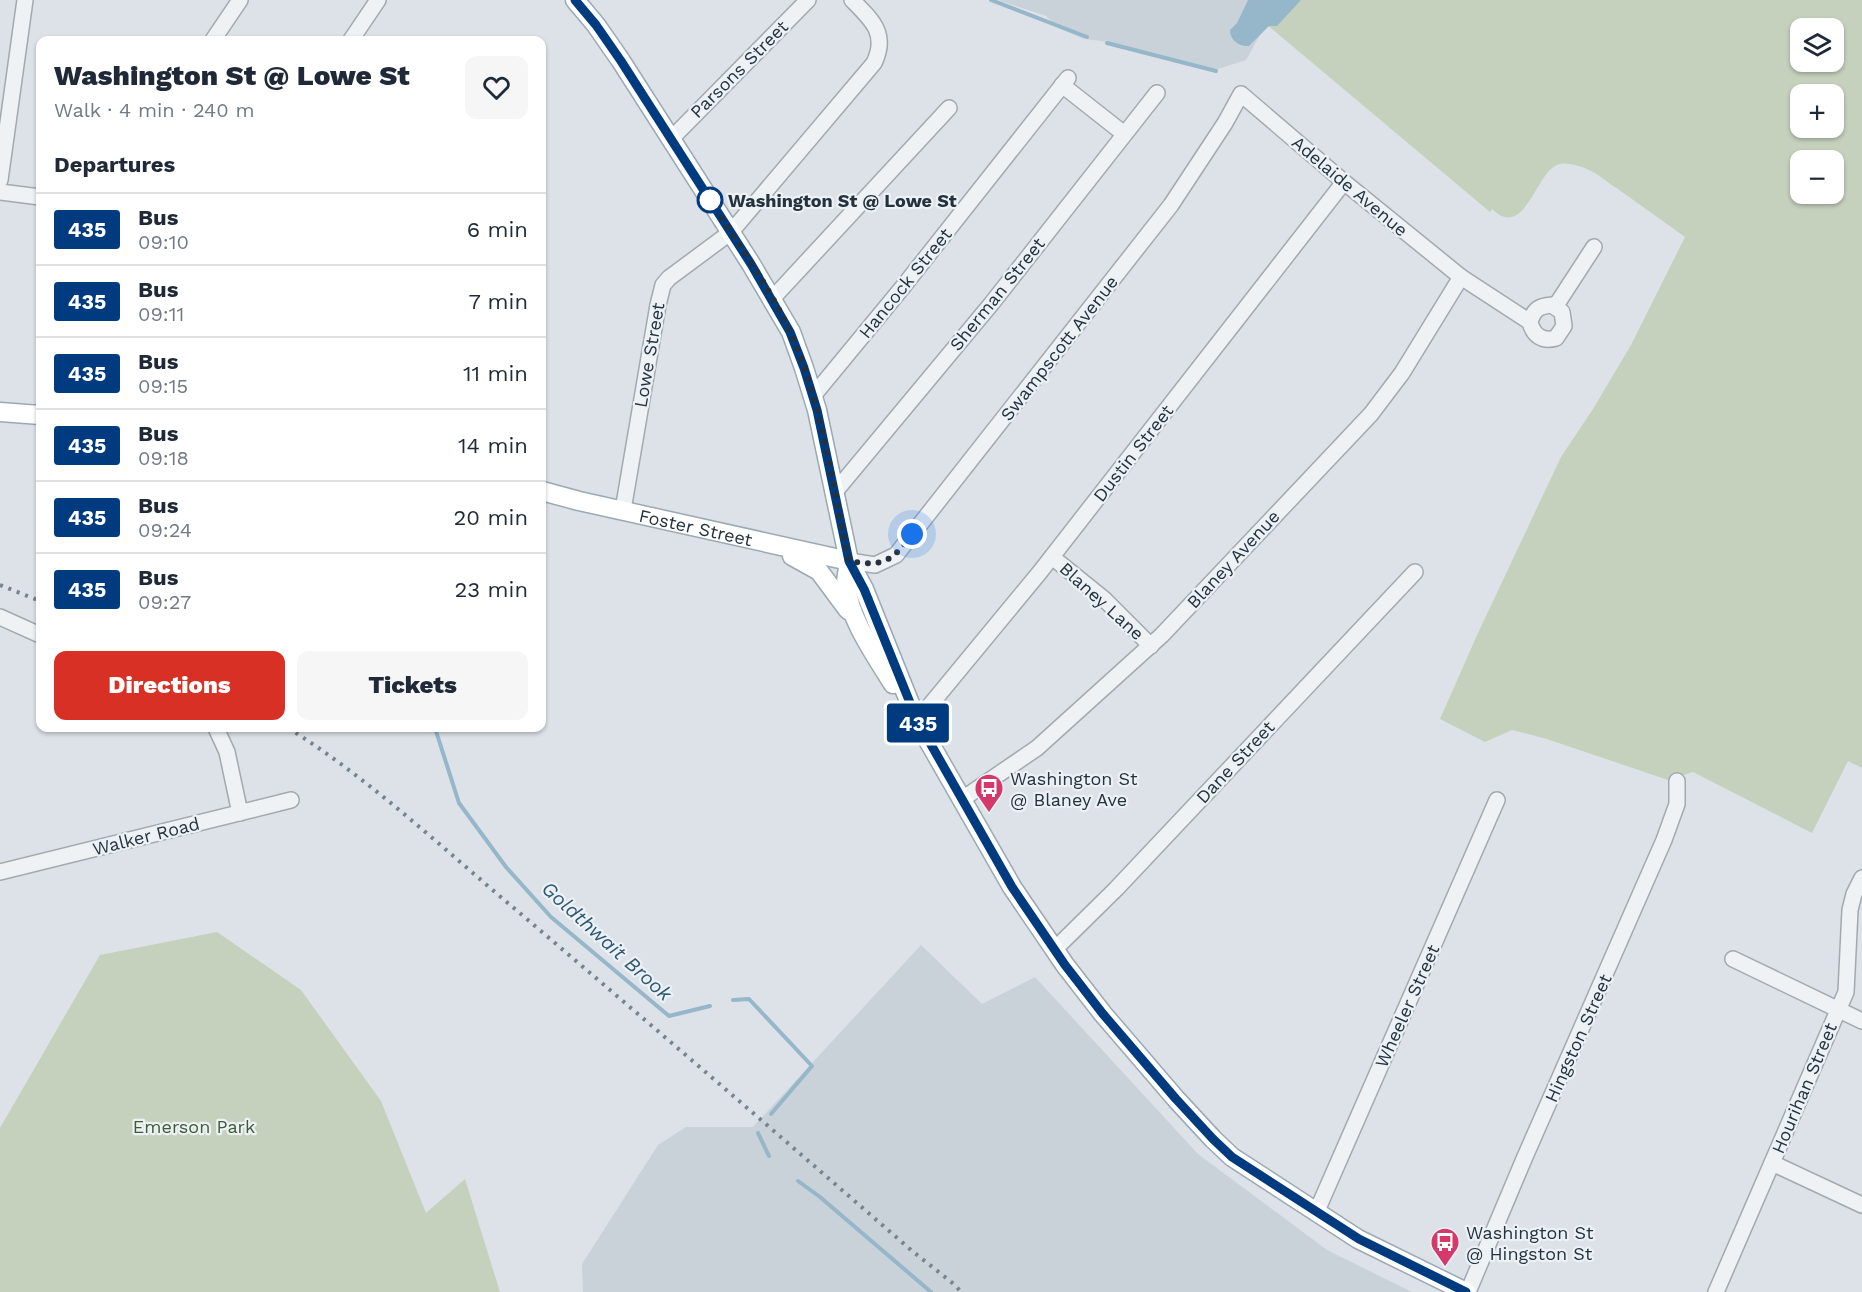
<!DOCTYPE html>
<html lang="en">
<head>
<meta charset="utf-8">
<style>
	body { margin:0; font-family:"Work Sans",sans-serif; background:#f6f6f7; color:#1f2937; height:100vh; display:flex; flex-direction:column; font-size:22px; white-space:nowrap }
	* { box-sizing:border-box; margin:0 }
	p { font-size:20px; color:#747a83 }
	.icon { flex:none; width:33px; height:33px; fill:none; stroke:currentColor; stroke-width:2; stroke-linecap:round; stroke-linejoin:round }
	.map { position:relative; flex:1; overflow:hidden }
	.details { position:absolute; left:36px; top:36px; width:510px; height:696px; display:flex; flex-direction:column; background:#fff; border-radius:12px; box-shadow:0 2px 4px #0004 }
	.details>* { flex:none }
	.badge { padding:0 12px; border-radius:4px; font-size:21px; line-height:39px }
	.tools { position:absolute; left:1790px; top:18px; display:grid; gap:12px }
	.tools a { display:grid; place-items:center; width:54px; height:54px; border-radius:12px; background:#fff; box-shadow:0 2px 4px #0004; font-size:30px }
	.you { position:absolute; width:30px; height:30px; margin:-15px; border:4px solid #fff; border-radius:50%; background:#1a73e8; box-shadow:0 0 0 9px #1a73e833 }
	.map>.badge { position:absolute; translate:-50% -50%; box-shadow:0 0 0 3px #fff }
	h2 { padding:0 18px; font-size:22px; line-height:54px }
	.round { display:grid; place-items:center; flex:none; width:63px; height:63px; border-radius:12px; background:#f6f6f7 }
	.overview { display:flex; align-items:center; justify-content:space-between; height:102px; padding:0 18px }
	h1 { font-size:28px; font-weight:800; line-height:45px }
	.action { display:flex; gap:12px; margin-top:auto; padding:12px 18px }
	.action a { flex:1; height:69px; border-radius:12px; background:#d93025; color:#fff; font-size:24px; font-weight:800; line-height:69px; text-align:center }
	.action a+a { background:#f6f6f7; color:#1f2937 }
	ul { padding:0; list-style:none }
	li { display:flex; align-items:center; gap:18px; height:72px; padding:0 18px; border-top:2px solid #e0e1e3 }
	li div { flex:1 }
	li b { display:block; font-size:22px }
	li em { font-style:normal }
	li .badge { min-width:66px; font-weight:700; text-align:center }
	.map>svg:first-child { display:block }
	.built { fill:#cad2d9 }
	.green { fill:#c5d1bd; fill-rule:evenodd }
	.water { fill:#95b7c9 }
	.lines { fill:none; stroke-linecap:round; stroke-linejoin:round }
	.stream { stroke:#95b7c9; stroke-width:4 }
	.minor-casing { stroke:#a1aab1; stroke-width:18 }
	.major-casing { stroke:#9ba9b3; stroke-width:21 }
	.minor { stroke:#eff2f5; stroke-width:15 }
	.major { stroke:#fff; stroke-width:18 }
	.rail { stroke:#758491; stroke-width:4; stroke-dasharray:3 6; stroke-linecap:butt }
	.line-casing { stroke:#fff; stroke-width:14 }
	.line { stroke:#003b80; stroke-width:9 }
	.walk { stroke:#25323e; stroke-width:6; stroke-dasharray:0 10.8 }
	.stop-dot { fill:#fff; stroke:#003b80; stroke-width:3 }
	.labels { text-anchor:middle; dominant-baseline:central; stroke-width:4.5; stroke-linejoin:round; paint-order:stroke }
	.street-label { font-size:18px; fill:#25323e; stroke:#ebf1f5 }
	.stop-label { font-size:18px; font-weight:bold; fill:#25323e; stroke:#ebf1f5; text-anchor:start }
	.poi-label { font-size:18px; fill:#25323e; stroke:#ebf1f5; text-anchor:start }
	.park-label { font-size:18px; fill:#405a32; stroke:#ebf1f5 }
	.water-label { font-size:20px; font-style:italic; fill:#2e5873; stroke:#ebf1f5 }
</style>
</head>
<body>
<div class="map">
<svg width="1862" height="1292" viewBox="0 0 1862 1292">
	<rect width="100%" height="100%" fill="#dce2e7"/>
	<g class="built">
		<polygon points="998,0 1284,0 1266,24 1246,60 1215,70 1110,42 1084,39 1058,28 1046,16"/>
		<polygon points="921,945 982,1004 1035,977 1198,1154 1327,1250 1412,1292 583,1292 582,1264 658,1145 686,1127 753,1127"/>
	</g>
	<g class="green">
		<path d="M1284,0H1862V768L1848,761L1812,833L1693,772L1668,780L1547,739L1512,730L1485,742L1440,719L1478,633L1561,457L1593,409L1631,345L1685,237C1663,221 1640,205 1618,189C1609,184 1600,175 1591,171C1583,167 1569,162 1560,164C1536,168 1526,242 1492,209L1490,212L1266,24ZM1800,28H1833V62H1800ZM1800,94H1833V128H1800ZM1800,160H1833V194H1800Z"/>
		<polygon points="217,932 301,990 381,1101 426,1213 465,1179 500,1292 0,1292 0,1128 100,955"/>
	</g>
	<path class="water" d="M1248,0H1301L1277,26H1269L1249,46C1239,47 1230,40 1230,30L1237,23Z"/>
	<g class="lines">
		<g class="stream">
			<polyline points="991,0 1087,37"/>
			<polyline points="1107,43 1216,71"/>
			<polyline points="435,728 459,803 506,867 551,917 669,1016 710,1006"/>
			<polyline points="733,1000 749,999 812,1066 771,1114"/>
			<polyline points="758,1133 769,1156"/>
			<polyline points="798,1181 820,1197 931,1292"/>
		</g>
		<g class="minor-casing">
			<g id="minor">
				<polyline points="213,40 240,0"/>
				<polyline points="351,40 378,0"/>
				<polyline points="1062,85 1123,133"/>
				<polyline points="671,139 808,0"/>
				<polyline points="0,180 25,0"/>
				<polyline points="0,192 40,197"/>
				<polyline points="772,299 949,108"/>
				<polyline points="1555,307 1594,247"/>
				<polyline points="813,396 902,288 1068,78"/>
				<polyline points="834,493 992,303 1157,93"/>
				<path d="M623,510L658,305L663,285L669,278L731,232L874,63C888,34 872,20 852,0"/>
				<polyline points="1052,557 1104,599 1151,646"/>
				<path d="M849,561L875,565L896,555L1171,205L1225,123L1241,94L1344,182L1461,277L1530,322C1534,309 1539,306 1552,305L1562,312L1564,326L1556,338C1542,342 1533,335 1530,322"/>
				<polyline points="0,617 40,635"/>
				<polyline points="917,721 1040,572 1344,182"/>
				<polyline points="216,728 227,752 240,813"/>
				<polyline points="961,800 1037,748 1162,635 1371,414 1402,373 1461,277"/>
				<polyline points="0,872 291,800"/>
				<polyline points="1054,950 1116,889 1415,572"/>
				<polyline points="1733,959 1862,1021"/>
				<polyline points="1772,1163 1862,1205"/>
				<polyline points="1316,1213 1497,800"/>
				<polyline points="1468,1292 1524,1159 1664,840 1677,804 1677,781"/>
				<polyline points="1716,1292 1846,992 1850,910 1854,894 1862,878"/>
			</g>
		</g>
		<g class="major-casing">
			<g id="major">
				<polyline points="575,0 596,25 621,61 751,264 791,332 804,368 817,410 849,561 864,589 917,721 1012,887 1065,965 1103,1014 1176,1099 1213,1139 1232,1157 1358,1239 1466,1292"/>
				<polyline points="0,412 40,415"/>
				<path id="s1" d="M542,491L579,501L849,561"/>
				<polyline points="792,556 819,571 848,610"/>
				<path d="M849,561C848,569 846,578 846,585C849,619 876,656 893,684"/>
			</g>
		</g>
		<use href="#minor" class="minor"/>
		<use href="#major" class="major"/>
		<g class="rail">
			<polyline points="0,585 40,601"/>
			<path d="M288,728C370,779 441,847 515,909C648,1022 780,1136 911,1250L955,1285L961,1292"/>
		</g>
	</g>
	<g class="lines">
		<g class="line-casing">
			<polyline id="line" points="575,0 596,25 621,61 751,264 790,332 804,368 817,410 849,561 864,589 917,720 1012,887 1065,965 1103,1014 1176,1099 1213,1139 1232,1157 1359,1239 1466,1292"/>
		</g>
		<use href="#line" class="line"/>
		<path class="walk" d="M710,200C738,243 769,286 790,332C822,400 833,488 849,561C883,567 892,562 912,534"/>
	</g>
	<defs>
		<g id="bus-pin" transform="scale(1.5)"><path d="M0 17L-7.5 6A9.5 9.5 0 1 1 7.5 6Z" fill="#d33a6b" stroke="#ebf1f5"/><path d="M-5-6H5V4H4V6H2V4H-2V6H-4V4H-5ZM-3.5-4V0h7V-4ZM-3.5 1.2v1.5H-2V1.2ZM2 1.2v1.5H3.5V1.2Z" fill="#fff"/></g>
	</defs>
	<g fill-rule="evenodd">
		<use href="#bus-pin" x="989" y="788"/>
		<use href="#bus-pin" x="1445" y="1242"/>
	</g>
	<circle class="stop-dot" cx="710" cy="200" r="12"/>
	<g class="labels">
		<g class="street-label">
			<text transform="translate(739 69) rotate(-45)">Parsons Street</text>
			<text transform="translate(1350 186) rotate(40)">Adelaide Avenue</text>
			<text transform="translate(905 283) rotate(-51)">Hancock Street</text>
			<text transform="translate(997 294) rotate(-51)">Sherman Street</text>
			<text transform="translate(1059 348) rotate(-52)">Swampscott Avenue</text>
			<text transform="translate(649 355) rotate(-80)">Lowe Street</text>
			<text transform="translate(1133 453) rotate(-52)">Dustin Street</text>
			<text stroke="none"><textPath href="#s1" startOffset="158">Foster Street</textPath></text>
			<text transform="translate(1233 559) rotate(-47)">Blaney Avenue</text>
			<text transform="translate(1102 601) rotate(42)">Blaney Lane</text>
			<text transform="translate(1235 762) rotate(-47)">Dane Street</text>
			<text transform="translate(146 836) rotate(-14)">Walker Road</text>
			<text transform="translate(1407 1006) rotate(-66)">Wheeler Street</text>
			<text transform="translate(1578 1038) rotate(-66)">Hingston Street</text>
			<text transform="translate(1804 1088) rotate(-67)">Hourihan Street</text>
		</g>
		<g class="stop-label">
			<text x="728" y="200">Washington St @ Lowe St</text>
		</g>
		<g class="poi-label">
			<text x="1010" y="778">Washington St<tspan x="1010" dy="21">@ Blaney Ave</tspan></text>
			<text x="1466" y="1232">Washington St<tspan x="1466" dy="21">@ Hingston St</tspan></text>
		</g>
		<g class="park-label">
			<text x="194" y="1126">Emerson Park</text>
		</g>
		<g class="water-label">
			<text transform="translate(607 941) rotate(42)">Goldthwait Brook</text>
		</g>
	</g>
</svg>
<div class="tools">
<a><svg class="icon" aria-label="layers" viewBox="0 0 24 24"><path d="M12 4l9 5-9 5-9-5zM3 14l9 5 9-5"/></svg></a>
<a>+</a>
<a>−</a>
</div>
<div class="you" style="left:912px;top:534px"></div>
<b class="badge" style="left:918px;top:723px;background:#003b80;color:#fff">435</b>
<section class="details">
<div class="overview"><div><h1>Washington St @ Lowe St</h1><p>Walk · 4 min · 240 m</p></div><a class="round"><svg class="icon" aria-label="heart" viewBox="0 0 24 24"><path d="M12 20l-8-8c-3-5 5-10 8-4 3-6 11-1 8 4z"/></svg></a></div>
<h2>Departures</h2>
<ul>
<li><span class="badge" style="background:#003b80;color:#fff">435</span><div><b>Bus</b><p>09:10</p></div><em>6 min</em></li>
<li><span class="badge" style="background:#003b80;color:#fff">435</span><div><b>Bus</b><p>09:11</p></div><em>7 min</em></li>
<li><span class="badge" style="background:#003b80;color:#fff">435</span><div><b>Bus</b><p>09:15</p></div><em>11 min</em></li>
<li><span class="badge" style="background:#003b80;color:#fff">435</span><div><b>Bus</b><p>09:18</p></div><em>14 min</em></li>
<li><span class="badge" style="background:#003b80;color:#fff">435</span><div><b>Bus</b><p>09:24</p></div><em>20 min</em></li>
<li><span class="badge" style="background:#003b80;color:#fff">435</span><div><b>Bus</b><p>09:27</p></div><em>23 min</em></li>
</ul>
<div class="action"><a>Directions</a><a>Tickets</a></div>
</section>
</div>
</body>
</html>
